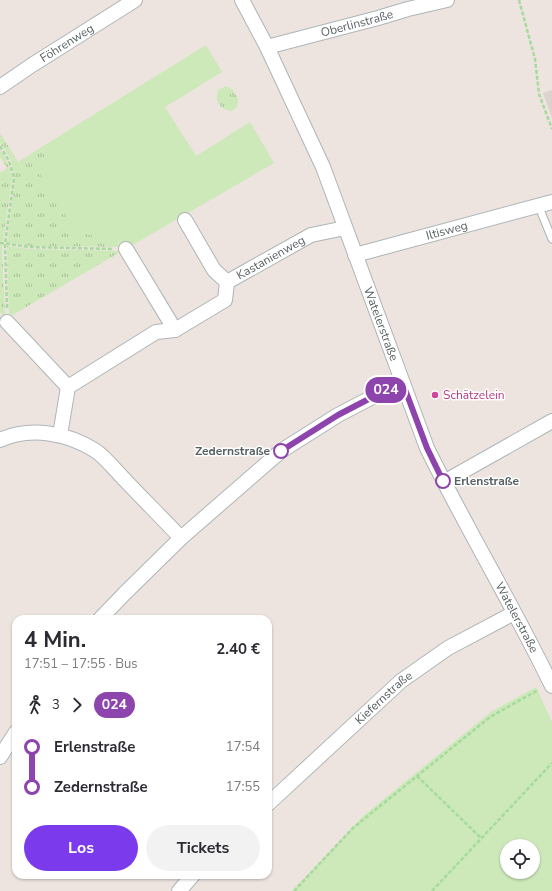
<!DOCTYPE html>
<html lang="de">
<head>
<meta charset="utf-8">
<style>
	body { margin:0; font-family:"Nunito Sans",sans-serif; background:#f2f2f3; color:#2b2b33; height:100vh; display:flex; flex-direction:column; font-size:15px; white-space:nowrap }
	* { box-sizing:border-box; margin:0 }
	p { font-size:13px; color:#7c7c81 }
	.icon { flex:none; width:22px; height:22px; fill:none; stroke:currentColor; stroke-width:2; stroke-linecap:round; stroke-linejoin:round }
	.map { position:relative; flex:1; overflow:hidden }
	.drawer { position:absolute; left:12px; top:615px; width:260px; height:264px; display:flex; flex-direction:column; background:#fff; border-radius:12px; box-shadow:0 1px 3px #0004 }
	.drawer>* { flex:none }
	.badge { padding:0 8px; border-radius:13px; font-size:14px; line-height:26px }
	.fabs { position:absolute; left:500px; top:839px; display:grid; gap:8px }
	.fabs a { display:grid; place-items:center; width:40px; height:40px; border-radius:50%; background:#fff; box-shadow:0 1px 3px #0004; font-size:20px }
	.map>.badge { position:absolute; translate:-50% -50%; box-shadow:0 0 0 2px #fff }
	.legs { display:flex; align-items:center; gap:6px; height:44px; padding:0 12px; font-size:13px }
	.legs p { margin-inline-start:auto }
	.summary { display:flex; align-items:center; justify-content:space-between; height:68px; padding:0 12px }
	h1 { font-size:22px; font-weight:700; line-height:30px }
	.button { display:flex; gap:8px; margin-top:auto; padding:8px 12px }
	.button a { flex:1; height:46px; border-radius:24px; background:#7c3aed; color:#fff; font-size:16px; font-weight:700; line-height:46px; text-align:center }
	.button a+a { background:#f2f2f3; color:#2b2b33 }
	ul { padding:0 12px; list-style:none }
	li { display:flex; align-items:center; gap:14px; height:40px; font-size:15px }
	li i { display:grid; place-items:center; width:6px; height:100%; margin:0 5px; background:currentColor }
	li i::after { content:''; width:10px; height:10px; margin:-5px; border:3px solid; border-radius:50%; background:#fff }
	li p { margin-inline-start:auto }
	li:first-child i { background:linear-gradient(#0000 50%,currentColor 0) }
	li:last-child i { background:linear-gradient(currentColor 50%,#0000 0) }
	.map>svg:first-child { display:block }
	.education { fill:#ddd3ce }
	.grass { fill:url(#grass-tufts) }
	.garden { fill:#cde8b9; fill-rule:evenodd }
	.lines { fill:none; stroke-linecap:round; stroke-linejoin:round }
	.lane-casing { stroke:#aeb5b7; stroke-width:9 }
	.street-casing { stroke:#aeb5b7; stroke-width:16 }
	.path { stroke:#a5db9b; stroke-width:2.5; stroke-dasharray:4 2; stroke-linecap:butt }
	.lane { stroke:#fff; stroke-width:7 }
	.street { stroke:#fff; stroke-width:14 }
	.line-1-casing { stroke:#fff; stroke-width:9 }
	.line-1 { stroke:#8e44ad; stroke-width:6 }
	.hotel-dot { fill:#d1479c; stroke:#fff; stroke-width:1.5 }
	.stop-1-dot { fill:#fff; stroke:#8e44ad; stroke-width:2 }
	.labels { text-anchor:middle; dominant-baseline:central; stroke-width:3; stroke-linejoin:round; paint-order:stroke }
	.street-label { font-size:12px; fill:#586162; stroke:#fff }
	.hotel-label { font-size:12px; fill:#b23c85; stroke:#fff; text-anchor:start }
	.stop-label { font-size:12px; font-weight:bold; fill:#586162; stroke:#fff; text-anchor:end }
</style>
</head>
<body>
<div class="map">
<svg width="552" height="891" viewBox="0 0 552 891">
	<defs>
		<pattern id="grass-tufts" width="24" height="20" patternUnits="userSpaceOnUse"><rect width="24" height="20" fill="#cde8b9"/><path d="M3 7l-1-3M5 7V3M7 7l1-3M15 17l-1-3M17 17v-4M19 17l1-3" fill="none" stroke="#a9bf9a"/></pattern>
	</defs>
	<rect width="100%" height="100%" fill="#ede4df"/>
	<polygon class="education" points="552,90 552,118 543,93"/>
	<g class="grass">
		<path d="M226,86L233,90L238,99L237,107L232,111C220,110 214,101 218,90Z"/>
		<polygon points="0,133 18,162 40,148 46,157 76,232 126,242 129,247 30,246 7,243 15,178 11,160 0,142"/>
		<path d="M0,149C6,159 10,167 12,178L3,242H0V173L7,168L0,157Z"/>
		<polygon points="0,245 2,246 5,318 0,312"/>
		<polygon points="7,246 30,249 122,251 9,317"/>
	</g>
	<g class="garden">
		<polygon points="206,45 222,72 165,107 196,156 250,122 274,163 129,247 126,242 76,232 40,174 46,157 40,148"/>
		<path d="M536,687L552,722V891H292L363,816L492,711ZM507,846H533V872H507Z"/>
	</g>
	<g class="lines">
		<g class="lane-casing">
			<polyline id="lane" points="539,207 552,239"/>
		</g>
		<g class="street-casing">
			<g id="street">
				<path id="s1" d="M242,0L267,47L323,167L427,448C466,528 513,605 552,686"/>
				<path id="s2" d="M267,47L378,18L408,9L447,0"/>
				<path id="s3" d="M0,87L32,65L135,0"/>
				<polyline points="185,220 214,270 227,282"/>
				<polyline points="126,249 175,330"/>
				<path id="s4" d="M355,255L552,202"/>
				<polyline points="7,322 68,387"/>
				<path id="s5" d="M60,435L68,387L156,332L175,330L225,300L227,282L311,235L345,228"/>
				<path d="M0,440C30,426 68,433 96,451C106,458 115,470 124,479C143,499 162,518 181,538"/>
				<polyline points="444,482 552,421"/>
				<polyline points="100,619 125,593 181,538 281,451 338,415 386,390 403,384"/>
				<polyline points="0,757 16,732"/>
				<path id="s6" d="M268,804L401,681L448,648L514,613"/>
				<polyline points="179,891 193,875"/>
			</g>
		</g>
		<g class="path">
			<polyline points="519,0 535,59 539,94 552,129"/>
			<polyline points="0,146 9,161 14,178 5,244 7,308"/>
			<polyline points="0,243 30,247 113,249"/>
			<polyline points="417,776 481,838"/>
			<polyline points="294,891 353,828 490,717 538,690"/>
			<polyline points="432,891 552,763"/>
		</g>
		<use href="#lane" class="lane"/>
		<use href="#street" class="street"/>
	</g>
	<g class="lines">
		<g class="line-1-casing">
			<polyline id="line-1" points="281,451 338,415 386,390 403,384 427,448 443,481"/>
		</g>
		<use href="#line-1" class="line-1"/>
	</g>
	<circle class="hotel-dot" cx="435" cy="395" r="4"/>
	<g class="stop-1-dot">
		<circle cx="281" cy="451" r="7"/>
		<circle cx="443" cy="481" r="7"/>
	</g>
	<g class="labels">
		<g class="street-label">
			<text stroke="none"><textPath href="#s2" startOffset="93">Oberlinstraße</textPath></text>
			<text stroke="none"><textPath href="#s3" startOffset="80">Föhrenweg</textPath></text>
			<text stroke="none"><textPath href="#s4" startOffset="95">Iltisweg</textPath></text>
			<text stroke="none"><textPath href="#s5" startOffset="298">Kastanienweg</textPath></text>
			<text stroke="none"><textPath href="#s1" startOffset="353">Watelerstraße</textPath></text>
			<text stroke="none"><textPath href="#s1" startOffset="677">Watelerstraße</textPath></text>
			<text stroke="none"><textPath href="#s6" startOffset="157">Kiefernstraße</textPath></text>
		</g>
		<g class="hotel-label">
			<text x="443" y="395">Schätzelein</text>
		</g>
		<g class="stop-label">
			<text x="270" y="451">Zedernstraße</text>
			<text x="454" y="481" text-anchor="start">Erlenstraße</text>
		</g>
	</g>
</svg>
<div class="fabs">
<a><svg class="icon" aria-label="locate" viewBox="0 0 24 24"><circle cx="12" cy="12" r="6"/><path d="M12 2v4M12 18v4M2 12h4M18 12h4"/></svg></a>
</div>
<b class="badge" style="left:386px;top:390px;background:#8e44ad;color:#fff">024</b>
<section class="drawer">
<div class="summary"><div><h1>4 Min.</h1><p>17:51 – 17:55 · Bus</p></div><b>2.40 €</b></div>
<div class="legs"><svg class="icon" aria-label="walk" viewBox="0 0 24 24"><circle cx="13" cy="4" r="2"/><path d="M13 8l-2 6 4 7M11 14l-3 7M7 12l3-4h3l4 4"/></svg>3<svg class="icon" aria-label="forward" viewBox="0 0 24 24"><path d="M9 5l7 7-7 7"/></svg><b class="badge" style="background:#8e44ad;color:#fff">024</b></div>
<ul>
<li><i style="color:#8e44ad"></i><b>Erlenstraße</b><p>17:54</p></li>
<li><i style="color:#8e44ad"></i><b>Zedernstraße</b><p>17:55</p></li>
</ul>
<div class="button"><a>Los</a><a>Tickets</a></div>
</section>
</div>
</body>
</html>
